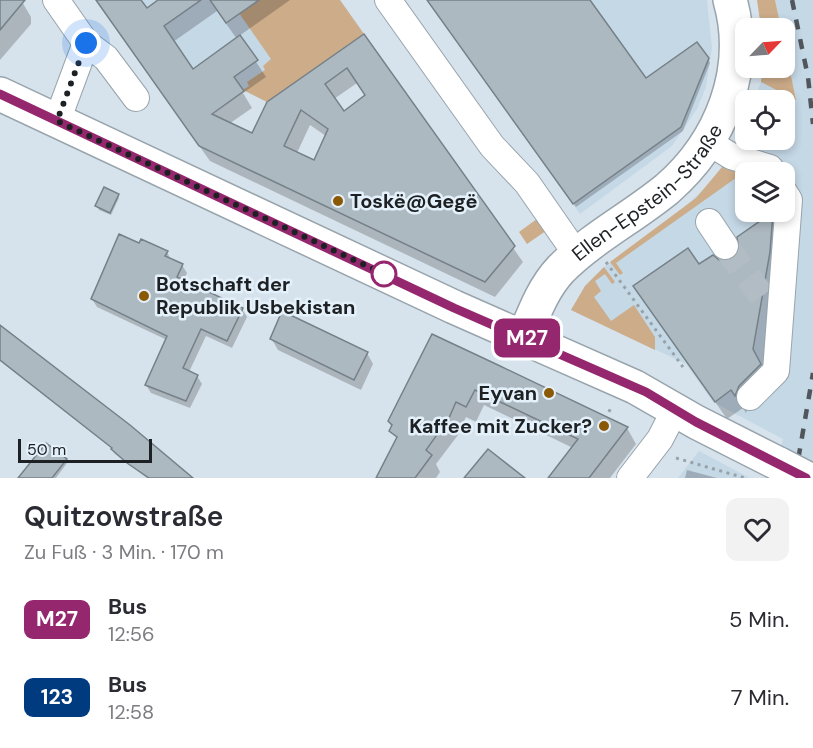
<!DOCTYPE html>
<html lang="de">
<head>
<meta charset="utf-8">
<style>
	body { margin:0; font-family:"DM Sans",sans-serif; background:#f2f2f3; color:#2b2b33; height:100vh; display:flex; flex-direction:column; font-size:22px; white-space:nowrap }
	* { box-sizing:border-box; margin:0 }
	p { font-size:20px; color:#7c7c81 }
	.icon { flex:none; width:33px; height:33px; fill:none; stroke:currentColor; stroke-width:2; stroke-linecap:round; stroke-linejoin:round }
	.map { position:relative; height:478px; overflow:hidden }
	.panel { display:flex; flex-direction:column; background:#fff; flex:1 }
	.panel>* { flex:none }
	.badge { padding:0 12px; border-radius:9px; font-size:21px; line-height:39px }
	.needle { width:39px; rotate:65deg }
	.fabs { position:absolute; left:735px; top:18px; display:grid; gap:12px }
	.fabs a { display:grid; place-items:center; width:60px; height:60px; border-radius:12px; background:#fff; box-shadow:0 3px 9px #0003; font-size:30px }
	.scale { position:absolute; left:18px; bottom:15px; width:134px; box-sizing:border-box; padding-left:6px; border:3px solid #1d2124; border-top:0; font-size:16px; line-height:21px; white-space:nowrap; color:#1d2124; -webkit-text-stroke:4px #e4f1fa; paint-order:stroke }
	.you { position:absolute; width:30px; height:30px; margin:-15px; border:4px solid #fff; border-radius:50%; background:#1a73e8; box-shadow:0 0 0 9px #1a73e833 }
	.map>.badge { position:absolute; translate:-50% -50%; box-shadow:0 0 0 3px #fff }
	.round { display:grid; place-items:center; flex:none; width:63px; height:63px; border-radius:12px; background:#f2f2f3 }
	.headline { display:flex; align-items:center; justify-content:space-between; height:102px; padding:0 24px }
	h1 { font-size:28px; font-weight:600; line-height:45px }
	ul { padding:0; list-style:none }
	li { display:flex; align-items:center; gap:18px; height:78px; padding:0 24px }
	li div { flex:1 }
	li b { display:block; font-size:22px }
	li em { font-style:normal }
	li .badge { min-width:66px; font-weight:700; text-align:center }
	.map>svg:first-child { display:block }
	.built { fill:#c5d8e6; fill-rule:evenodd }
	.green { fill:#ccac89 }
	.shadow { fill:#0003; fill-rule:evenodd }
	.building { fill:#adb9c1; stroke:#758088; stroke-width:1.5; fill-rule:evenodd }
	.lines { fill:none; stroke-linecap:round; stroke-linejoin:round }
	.minor-tunnel { stroke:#b2bcc4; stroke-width:26; stroke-dasharray:26 13; stroke-linecap:butt }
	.minor-casing { stroke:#98a4ac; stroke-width:28 }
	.major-casing { stroke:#98a4ac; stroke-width:36 }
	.path { stroke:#98a2a9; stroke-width:3; stroke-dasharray:3 4.5; stroke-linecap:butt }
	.minor { stroke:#fff; stroke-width:26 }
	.major { stroke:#fff; stroke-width:33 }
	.rail { stroke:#50565b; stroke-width:4.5; stroke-dasharray:10 10; stroke-linecap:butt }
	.major-bridge-casing { stroke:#98a4ac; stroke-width:36; stroke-linecap:butt }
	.major-bridge { stroke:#fff; stroke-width:33 }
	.line-casing { stroke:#fff; stroke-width:14 }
	.line { stroke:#95276e; stroke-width:9 }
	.walk { stroke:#1d2124; stroke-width:6; stroke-dasharray:0 10.8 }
	.poi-dot { fill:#8b5804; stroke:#e4f1fa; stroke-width:2 }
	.stop-dot { fill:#fff; stroke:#95276e; stroke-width:3 }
	.labels { text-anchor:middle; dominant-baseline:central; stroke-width:5; stroke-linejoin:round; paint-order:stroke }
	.street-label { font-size:20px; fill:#1d2124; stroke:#e4f1fa }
	.poi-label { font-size:20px; font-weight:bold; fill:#1d2124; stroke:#e4f1fa; text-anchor:start }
</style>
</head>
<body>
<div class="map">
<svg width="813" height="478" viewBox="0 0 813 478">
	<rect width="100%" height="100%" fill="#d7e3ec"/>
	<g class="built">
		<polygon points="96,0 340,0 364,34 244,92 234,77 178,116"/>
		<polygon points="427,0 707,0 712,48 706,87 697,109 672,146 580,214"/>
		<path d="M775,0H813V478H772L783,439L713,402L686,364L571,310L585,286L604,267L674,217L706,187L730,156L745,124L746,140H784V100H754L761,82L796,99L785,46L784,28H781ZM746,172H784V212H746Z"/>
		<polygon points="699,451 750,478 678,478"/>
	</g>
	<g class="green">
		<polygon points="258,0 340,0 364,34 267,102 243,90 249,86 247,82 265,70 263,66 271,59 239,13"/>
		<polygon points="757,0 775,0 781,28 761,28"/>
		<polygon points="785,46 796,100 761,82 762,68 784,68"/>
		<polygon points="723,166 742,172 745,184 742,188 736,178 733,180 616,263 623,273 620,275 610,262 696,198"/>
		<polygon points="541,216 550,228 527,244 519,232"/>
		<polygon points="604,267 615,282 612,284 605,274 595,281 601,291 594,297 611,321 634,305 655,337 655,350 571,310 585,286"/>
	</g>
	<g class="shadow">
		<polygon points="0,0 21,0 31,17 31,24 0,60"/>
		<path d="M95,0H140L147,10L161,0H290L239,36L266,77L243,93L252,108L229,124L253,135L364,36L523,262L495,297L210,161ZM217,11L237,39L192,71L173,42ZM357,83L366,97L343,113L334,99ZM310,125L326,136L314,162L297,153Z"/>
		<polygon points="428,0 589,0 646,80 708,59 710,63 683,131 576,207"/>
		<polygon points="118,195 119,198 111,215 99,210 97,206"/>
		<polygon points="773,214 783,232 763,369 746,413 743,408 727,419 635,287 698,266 734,260"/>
		<polygon points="139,245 167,252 171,260 182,265 187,273 183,281 242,309 247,317 232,348 206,336 189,372 197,376 202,384 190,408 151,393 146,385 167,340 97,307 92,299"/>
		<polygon points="0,326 192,478 147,478 114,453 113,449 0,361"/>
		<polygon points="432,336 627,428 636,444 610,478 550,478 573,448 484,405 476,422 466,417 458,435 436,464 440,472 436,478 378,478 397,440 389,421"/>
		<polygon points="271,338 367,353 373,364 361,390 278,350"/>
		<polygon points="66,460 67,463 56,478 20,478"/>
		<polygon points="687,470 717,478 685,478"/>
	</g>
	<g class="building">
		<polygon points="0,0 25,0 0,30"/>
		<path d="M96,0H141L147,8L158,0H201L164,26L193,69L240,35L258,60L234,77L244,91L212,114L252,133L267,102L364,34L515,246L485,282L199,146ZM347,68L365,95L344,111L325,84ZM301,110L328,129L314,160L284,146Z"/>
		<polygon points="210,0 259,0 226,23"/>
		<polygon points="427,0 590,0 646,78 697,42 709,58 681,127 573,204"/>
		<polygon points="104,187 119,194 110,213 95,206"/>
		<polygon points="773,212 770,252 753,349 761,364 739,386 735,396 731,390 715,402 633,286 688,248 699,264 713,255 719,260 733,259 739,252 737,237"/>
		<polygon points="119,234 139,243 141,239 168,251 165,256 183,264 177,277 243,308 227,341 201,329 183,368 198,375 186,401 145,385 167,336 91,299"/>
		<polygon points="282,311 368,352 354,380 270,339"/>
		<polygon points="0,325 130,425 193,478 149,478 127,463 111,449 112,448 0,360"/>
		<polygon points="432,334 498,365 628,427 589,478 548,478 578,439 475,390 466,407 456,402 449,418 426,450 432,455 415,478 376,478 397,437 389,431 392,425 388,421"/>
		<polygon points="46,443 67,459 52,478 18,478"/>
		<polygon points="488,449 525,478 464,478"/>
	</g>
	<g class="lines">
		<polyline class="minor-tunnel" points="725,246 762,296"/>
		<g class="minor-casing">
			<g id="minor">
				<polyline points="56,0 86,43 106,58 136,98"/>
				<polyline points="388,0 492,146 527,183 577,255"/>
				<polyline points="57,121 86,43"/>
				<polyline points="708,142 731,156 770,168 773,172"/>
				<polyline points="709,222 725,246"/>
				<polyline points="750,397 776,371 789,200 784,192"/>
				<polyline points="630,478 660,439 675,410"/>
			</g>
		</g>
		<g class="major-casing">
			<g id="major">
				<polyline points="0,94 454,307 635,387 696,422 779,464"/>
				<path id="s1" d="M524,337C534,313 543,288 561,269C592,238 633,217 667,189C721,142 750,70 730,0"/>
			</g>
		</g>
		<g class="path">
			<polyline points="606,262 683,367"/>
			<polyline points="609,412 611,407"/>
			<polyline points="676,458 745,478"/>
		</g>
		<use href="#minor" class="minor"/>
		<use href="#major" class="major"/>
		<g class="rail">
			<polyline points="792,0 808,77 813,124"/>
			<polyline points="795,478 813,373"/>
		</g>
		<g class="major-bridge-casing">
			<polyline id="major-bridge" points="779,464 806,478"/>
		</g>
		<use href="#major-bridge" class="major-bridge"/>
	</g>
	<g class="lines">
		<g class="line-casing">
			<polyline id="line" points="0,94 454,308 646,392 696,422 806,478"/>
		</g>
		<use href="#line" class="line"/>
		<polyline class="walk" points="86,43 57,121 384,274"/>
	</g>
	<g class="poi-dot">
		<circle cx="338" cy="201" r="6"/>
		<circle cx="144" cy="296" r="6"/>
		<circle cx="549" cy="393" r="6"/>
		<circle cx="604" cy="426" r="6"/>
	</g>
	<circle class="stop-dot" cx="384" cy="274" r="12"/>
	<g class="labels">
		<g class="street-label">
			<text stroke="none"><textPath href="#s1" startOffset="194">Ellen-Epstein-Straße</textPath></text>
		</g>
		<g class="poi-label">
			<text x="350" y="201">Toskë@Gegë</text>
			<text x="156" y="284">Botschaft der<tspan x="156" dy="23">Republik Usbekistan</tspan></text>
			<text x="537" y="393" text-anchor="end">Eyvan</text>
			<text x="592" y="426" text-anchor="end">Kaffee mit Zucker?</text>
		</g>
	</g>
</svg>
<div class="fabs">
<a><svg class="needle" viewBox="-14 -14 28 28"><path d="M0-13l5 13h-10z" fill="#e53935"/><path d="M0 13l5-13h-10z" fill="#7c7c81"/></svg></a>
<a><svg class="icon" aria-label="locate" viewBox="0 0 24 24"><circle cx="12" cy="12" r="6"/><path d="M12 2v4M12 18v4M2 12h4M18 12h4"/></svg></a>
<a><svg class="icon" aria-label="layers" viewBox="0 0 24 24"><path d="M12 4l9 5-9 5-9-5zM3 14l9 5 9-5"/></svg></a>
</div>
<div class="scale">50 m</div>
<div class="you" style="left:86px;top:43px"></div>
<b class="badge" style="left:527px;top:338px;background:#95276e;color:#fff">M27</b>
</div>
<section class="panel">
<div class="headline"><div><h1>Quitzowstraße</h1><p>Zu Fuß · 3 Min. · 170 m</p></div><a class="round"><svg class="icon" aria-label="heart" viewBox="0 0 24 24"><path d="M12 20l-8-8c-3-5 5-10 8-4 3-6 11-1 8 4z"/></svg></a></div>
<ul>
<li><span class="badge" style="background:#95276e;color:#fff">M27</span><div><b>Bus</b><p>12:56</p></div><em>5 Min.</em></li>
<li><span class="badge" style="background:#003b80;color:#fff">123</span><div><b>Bus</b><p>12:58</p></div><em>7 Min.</em></li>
</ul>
</section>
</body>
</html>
